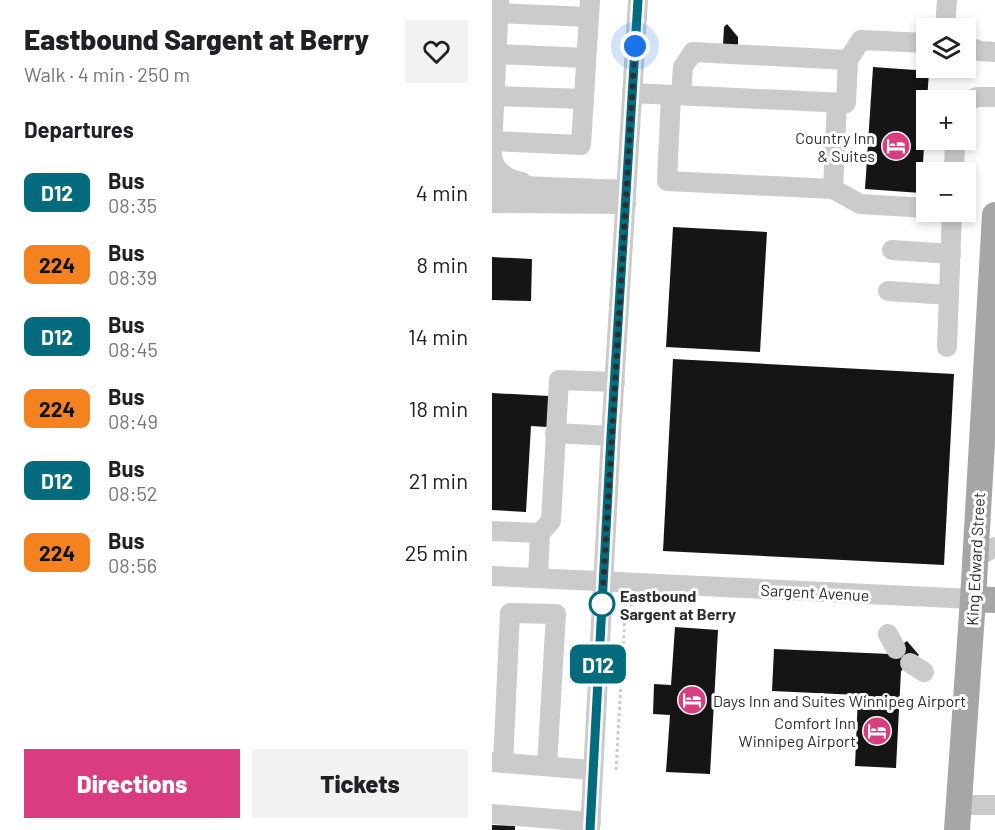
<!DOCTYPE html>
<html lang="en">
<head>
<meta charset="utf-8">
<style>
	body { margin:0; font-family:Barlow,sans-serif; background:#f2f2f2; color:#202124; height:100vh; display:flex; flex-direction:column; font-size:22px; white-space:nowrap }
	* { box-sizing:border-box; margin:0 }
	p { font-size:20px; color:#757577 }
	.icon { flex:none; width:33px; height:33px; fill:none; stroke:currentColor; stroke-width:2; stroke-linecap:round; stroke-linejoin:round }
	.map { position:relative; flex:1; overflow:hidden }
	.details { display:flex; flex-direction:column; background:#fff; width:492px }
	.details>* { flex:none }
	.badge { padding:0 12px; border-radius:9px; font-size:21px; line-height:39px }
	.controls { position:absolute; left:424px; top:18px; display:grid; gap:12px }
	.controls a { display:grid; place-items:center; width:60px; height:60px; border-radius:0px; background:#fff; box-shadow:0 3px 9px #0003; font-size:30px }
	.you { position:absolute; width:30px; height:30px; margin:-15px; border:4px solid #fff; border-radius:50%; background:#1a73e8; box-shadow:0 0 0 9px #1a73e833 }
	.map>.badge { position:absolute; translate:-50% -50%; box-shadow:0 0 0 3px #fff }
	h2 { padding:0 24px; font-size:22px; line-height:54px }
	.round { display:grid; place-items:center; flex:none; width:63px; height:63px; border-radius:0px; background:#f2f2f2 }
	.summary { display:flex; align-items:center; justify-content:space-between; height:102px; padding:0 24px }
	h1 { font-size:28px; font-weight:800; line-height:45px }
	.action { display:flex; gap:12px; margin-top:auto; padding:12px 24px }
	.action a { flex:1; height:69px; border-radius:0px; background:#d93d7f; color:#fff; font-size:24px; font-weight:800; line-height:69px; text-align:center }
	.action a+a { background:#f2f2f2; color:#202124 }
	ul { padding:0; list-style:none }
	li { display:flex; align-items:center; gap:18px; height:72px; padding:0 24px }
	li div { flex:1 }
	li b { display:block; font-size:22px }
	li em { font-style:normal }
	li .badge { min-width:66px; font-weight:700; text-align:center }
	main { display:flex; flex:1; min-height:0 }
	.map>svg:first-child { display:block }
	.building { fill:#151515 }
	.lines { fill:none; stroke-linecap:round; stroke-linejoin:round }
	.path { stroke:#cbcbcb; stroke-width:3; stroke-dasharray:3 3; stroke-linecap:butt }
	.minor { stroke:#cbcbcb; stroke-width:20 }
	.major { stroke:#a6a6a6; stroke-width:26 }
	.line-casing { stroke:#fff; stroke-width:14 }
	.line { stroke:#026c7e; stroke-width:9 }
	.walk { stroke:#2e2e2e; stroke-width:6; stroke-dasharray:0 10.8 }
	.stop-dot { fill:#fff; stroke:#026c7e; stroke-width:3 }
	.labels { text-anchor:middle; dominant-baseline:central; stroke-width:6; stroke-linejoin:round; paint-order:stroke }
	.poi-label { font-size:16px; fill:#2e2e2e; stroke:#fff; text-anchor:end }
	.street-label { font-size:16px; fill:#2e2e2e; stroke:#fff }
	.stop-label { font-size:16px; font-weight:bold; fill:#2e2e2e; stroke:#fff; text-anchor:start }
</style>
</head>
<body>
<main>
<section class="details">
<div class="summary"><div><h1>Eastbound Sargent at Berry</h1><p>Walk · 4 min · 250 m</p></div><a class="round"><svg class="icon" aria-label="heart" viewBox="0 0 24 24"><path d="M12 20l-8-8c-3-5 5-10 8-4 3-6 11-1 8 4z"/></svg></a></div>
<h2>Departures</h2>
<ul>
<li><span class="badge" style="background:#026c7e;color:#fff">D12</span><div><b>Bus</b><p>08:35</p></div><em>4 min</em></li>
<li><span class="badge" style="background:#f58220;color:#111">224</span><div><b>Bus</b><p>08:39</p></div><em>8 min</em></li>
<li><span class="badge" style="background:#026c7e;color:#fff">D12</span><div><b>Bus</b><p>08:45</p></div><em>14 min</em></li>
<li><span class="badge" style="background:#f58220;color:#111">224</span><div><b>Bus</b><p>08:49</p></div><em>18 min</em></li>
<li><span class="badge" style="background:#026c7e;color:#fff">D12</span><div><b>Bus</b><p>08:52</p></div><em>21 min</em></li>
<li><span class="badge" style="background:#f58220;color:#111">224</span><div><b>Bus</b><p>08:56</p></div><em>25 min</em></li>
</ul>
<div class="action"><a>Directions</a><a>Tickets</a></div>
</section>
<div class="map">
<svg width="503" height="830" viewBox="0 0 503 830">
	<rect width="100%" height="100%" fill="#fff"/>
	<g class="building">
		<polygon points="235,24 246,37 246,46 231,45 232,27"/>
		<polygon points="381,67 437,71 429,193 373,189"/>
		<polygon points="181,227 275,232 268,352 174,347"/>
		<polygon points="0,257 40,259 39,301 0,300"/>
		<polygon points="181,359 462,374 452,565 171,551"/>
		<polygon points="0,393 57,396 55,427 39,426 34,512 0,510"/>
		<polygon points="183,627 226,630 218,774 174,772 178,715 161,714 162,684 179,685"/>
		<polygon points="415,641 427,655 409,671 404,768 363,766 366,695 280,691 282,649 398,654"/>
		<polygon points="0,825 23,826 23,830 0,830"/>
	</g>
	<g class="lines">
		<polyline class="path" points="124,770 133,614 134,606 143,604"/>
		<g class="minor">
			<polyline points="6,13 97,17"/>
			<polyline points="453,28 455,0"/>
			<polyline points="474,46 488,51 503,52"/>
			<polyline points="4,54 94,58"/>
			<polyline points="140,93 354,103 356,60"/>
			<polyline points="179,95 175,181 341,189 345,103"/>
			<polyline points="189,95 191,67 201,52 356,60 369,40 435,43"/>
			<polyline points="2,96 92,99"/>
			<polyline points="474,102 485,97 503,97"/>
			<polyline points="0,141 89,145 98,0"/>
			<polyline points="0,149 7,0"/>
			<path d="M0,154C1,171 14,179 30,182"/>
			<polyline points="462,172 463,140"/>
			<polyline points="0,185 134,190"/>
			<polyline points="341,189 368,204 435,208"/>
			<polyline points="0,203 134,204"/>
			<polyline points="400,250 459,254"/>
			<polyline points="396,291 457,295"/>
			<polyline points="455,347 460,212"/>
			<polyline points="63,433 119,436"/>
			<polyline points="0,531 48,533"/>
			<polyline points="483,558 503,547"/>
			<polyline points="0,576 481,599"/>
			<polyline points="46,578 48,533 59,521 67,380 123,382"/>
			<polyline points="396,634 404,649"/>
			<polyline points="418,663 432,672"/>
			<polyline points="0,762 100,770"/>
			<polyline points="11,763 18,613 64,614 55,766"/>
			<polyline points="467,805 503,805"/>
			<polyline points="0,814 99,822"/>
			<polyline points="98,830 119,436 146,0"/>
		</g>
		<g class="major">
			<polyline points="481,599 503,600"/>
			<polyline points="465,830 481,599 503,215"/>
		</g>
	</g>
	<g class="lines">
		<g class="line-casing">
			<polyline id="line" points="98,830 119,436 146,0"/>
		</g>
		<use href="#line" class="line"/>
		<polyline class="walk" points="110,604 143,46"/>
	</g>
	<defs>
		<g id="hotel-disc" transform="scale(1.5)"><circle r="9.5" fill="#d93d7f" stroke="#fff"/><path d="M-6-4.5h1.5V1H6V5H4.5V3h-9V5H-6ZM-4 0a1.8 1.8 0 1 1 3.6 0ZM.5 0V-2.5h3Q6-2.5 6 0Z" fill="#fff"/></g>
	</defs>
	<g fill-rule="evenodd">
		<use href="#hotel-disc" x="404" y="146"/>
		<use href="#hotel-disc" x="200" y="700"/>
		<use href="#hotel-disc" x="385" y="731"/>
	</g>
	<circle class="stop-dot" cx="110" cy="604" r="12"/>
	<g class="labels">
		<g class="poi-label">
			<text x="383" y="137">Country Inn<tspan x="383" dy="18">&amp; Suites</tspan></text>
			<text x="221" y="700" text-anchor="start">Days Inn and Suites Winnipeg Airport</text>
			<text x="364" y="722">Comfort Inn<tspan x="364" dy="18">Winnipeg Airport</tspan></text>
		</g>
		<g class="street-label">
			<text transform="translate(483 559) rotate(-87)">King Edward Street</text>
			<text transform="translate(323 592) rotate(3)">Sargent Avenue</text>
		</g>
		<g class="stop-label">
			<text x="128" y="595">Eastbound<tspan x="128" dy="18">Sargent at Berry</tspan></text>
		</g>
	</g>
</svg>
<div class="controls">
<a><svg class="icon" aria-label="layers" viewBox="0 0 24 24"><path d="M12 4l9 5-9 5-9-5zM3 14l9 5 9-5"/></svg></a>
<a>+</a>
<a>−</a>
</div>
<div class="you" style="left:143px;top:46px"></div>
<b class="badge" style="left:106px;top:664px;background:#026c7e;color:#fff">D12</b>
</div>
</main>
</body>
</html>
